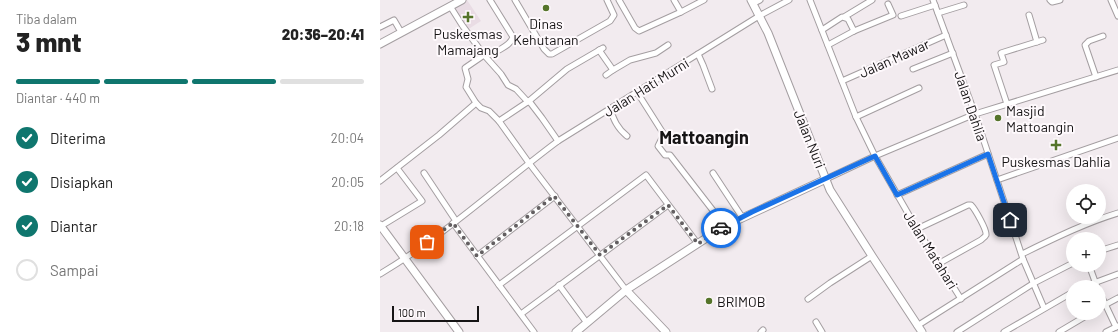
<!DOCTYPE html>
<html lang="id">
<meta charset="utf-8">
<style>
:root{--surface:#fff;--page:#f6f6f6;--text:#222;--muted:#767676;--line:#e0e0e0;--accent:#0f766e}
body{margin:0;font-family:Barlow,sans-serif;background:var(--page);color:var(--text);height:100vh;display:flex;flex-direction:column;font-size:15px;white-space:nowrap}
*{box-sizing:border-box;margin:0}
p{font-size:13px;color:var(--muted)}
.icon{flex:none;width:22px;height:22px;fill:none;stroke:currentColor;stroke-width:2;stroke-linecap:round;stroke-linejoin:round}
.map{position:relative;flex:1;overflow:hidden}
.sheet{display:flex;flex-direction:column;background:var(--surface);width:380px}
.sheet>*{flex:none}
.controls{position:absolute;left:686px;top:184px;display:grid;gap:8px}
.controls a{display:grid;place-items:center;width:40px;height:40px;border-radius:50%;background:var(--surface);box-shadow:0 4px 16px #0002;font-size:20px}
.scale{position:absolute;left:12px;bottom:10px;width:87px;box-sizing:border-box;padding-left:4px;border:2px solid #161415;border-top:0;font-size:11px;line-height:14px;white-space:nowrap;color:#161415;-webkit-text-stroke:3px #fef9fc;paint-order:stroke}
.pin{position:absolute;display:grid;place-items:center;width:34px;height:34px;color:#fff;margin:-17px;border-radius:8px;box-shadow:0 2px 6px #0006}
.courier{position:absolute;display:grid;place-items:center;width:40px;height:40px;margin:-20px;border:3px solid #1a73e8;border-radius:50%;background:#fff;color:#222;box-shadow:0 1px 5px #0007}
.summary em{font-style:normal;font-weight:800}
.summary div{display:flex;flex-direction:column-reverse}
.summary{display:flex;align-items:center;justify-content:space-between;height:68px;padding:0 16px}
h1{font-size:26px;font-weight:800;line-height:30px}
.bar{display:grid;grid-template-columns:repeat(4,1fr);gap:6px 4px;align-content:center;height:48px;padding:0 16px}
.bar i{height:5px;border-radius:3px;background:var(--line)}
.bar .active{background:var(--accent)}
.bar p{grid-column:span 4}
ol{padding:0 16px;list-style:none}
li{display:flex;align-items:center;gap:12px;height:44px}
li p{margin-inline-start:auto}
li .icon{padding:4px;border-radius:50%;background:var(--accent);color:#fff;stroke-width:4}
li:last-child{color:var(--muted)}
li i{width:22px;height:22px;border:2px solid var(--line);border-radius:50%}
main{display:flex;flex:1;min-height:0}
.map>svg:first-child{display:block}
.built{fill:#e9dce4}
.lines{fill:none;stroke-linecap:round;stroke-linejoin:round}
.street-casing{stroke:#a49ea1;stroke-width:7}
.secondary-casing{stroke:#a49ea1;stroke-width:9}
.street{stroke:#fff;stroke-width:5}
.secondary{stroke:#fff;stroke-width:7}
.done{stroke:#635f61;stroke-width:4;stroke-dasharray:0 7.2}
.route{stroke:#1a73e8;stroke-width:5}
.poi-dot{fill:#55742a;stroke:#fef9fc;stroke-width:1.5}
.labels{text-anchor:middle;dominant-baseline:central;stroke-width:4;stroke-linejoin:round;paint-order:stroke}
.poi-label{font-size:14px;fill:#161415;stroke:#fef9fc}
.street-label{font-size:14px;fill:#161415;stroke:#fef9fc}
.district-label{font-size:18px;font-weight:bold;fill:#161415;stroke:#fef9fc}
</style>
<main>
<section class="sheet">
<div class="summary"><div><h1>3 mnt</h1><p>Tiba dalam</p></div><em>20:36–20:41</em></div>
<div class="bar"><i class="active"></i><i class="active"></i><i class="active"></i><i></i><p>Diantar · 440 m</p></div>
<ol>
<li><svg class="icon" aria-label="check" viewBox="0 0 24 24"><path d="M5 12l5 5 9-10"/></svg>Diterima<p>20:04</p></li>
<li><svg class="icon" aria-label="check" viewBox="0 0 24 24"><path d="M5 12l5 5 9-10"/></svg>Disiapkan<p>20:05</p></li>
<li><svg class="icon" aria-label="check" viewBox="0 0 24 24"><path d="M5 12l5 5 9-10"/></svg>Diantar<p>20:18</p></li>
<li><i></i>Sampai</li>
</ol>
</section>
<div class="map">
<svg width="738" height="332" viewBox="0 0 738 332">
<rect width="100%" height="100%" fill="#f2ebef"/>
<!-- built -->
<path class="built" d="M85,0H87L101,21L87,30L71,7Z"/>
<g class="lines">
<defs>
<g id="street">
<path d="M110,0L133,37C131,44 124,47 119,50"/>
<path d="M135,0L164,49L169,54H172L230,21L234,15L227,0"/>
<path d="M239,0L255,28L259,31L301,12L324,0"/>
<path d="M294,0L301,12"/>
<path d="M430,0L476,117L495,156L537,229L581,299"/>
<path d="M553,0L595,114L643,259L664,308"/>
<path d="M670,0L672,2L680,0"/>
<path d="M731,0L738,16"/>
<path d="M374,3L380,0"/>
<path d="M70,6L82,25L104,55L85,68L88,79L86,87L96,103"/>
<path d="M558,13L584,5"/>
<path d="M649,15L657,42"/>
<path d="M521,16L555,5"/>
<path d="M464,17L492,0"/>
<path d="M0,27L14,20L21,32"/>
<path d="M442,30L462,17L468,19L474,31"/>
<path d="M448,45L474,31L513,15L508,4"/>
<path d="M219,50L233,70L250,60L276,53L288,45"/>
<path d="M318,54L323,65L332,89"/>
<path d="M104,55L121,74L128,85L136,89L148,102"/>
<path d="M533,69L573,53"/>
<path d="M226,75L233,70"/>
<path d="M716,77L705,45L709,41L723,36"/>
<path d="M462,81L566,35"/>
<path d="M257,92L283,133V136L278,146L285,155H290L345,226"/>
<path d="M149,101L162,118L178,141"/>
<path d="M627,104L614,65L624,62L621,53L663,40"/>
<path d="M230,109C234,120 237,128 247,136"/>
<path d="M476,117L539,88"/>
<path d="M119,121L149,101L187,69L223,48"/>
<path d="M44,173L76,221"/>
<path d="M333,173L362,217"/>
<path d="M446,179L495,156L595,114L738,70"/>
<path d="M617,180L738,138"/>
<path d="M0,181L59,135L96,103L101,108L109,111L119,121L149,163L246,290"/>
<path d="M517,195L608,154"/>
<path d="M73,223L154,332"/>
<path d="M1,226L42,201L17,168"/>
<path d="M537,229L588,205H591C595,209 607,230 606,235C605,237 603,238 601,240L558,264"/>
<path d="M719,251L738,245"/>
<path d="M642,254C673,239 705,223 738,213"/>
<path d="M97,256L175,196"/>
<path d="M709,265L717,287"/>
<path d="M0,274C64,236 119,185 178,141L379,16L409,0"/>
<path d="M119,285L266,175L318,244"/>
<path d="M179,285L207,323"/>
<path d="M703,287L738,274"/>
<path d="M719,291L736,327"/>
<path d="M428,299L450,283L492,256"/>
<path d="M719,308L738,298"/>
<path d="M141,314L288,205"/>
<path d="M436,322L442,332"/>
<path d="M537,326L643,259"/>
<path d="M381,332L383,330"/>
<path d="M577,332L654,283L693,263"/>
<path d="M624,332L693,292"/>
<path d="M679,332L711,313"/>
<path d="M726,332L738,326"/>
</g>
<g id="secondary">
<path d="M371,0L388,33L450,190L492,256L542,332"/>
<path d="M0,44L82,0"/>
<path d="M0,225L79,332"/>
<path d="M246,290L286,332"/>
<path d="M196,332L246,290L345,226L446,179"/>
</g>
</defs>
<!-- street casing -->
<use href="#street" class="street-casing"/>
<!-- secondary casing -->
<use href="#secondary" class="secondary-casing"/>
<!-- street -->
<use href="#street" class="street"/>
<!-- secondary -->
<use href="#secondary" class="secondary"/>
</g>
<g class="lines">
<!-- done -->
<path class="done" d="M47,242L73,223L97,256L174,196L220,255L288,205L318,244L341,228"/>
<!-- route -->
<path class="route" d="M341,228L372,212L495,156L517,195L608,154L630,220"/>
</g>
<!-- markers -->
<g class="poi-dot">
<circle cx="166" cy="8" r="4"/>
<path d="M86 11h4v4h4v4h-4v4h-4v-4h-4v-4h4z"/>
<circle cx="618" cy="118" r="4"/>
<path d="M674 139h4v4h4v4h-4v4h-4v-4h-4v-4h4z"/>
<circle cx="329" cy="301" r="4"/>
</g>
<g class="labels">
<!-- poi labels -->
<g class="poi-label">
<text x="166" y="23">Dinas<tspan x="166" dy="16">Kehutanan</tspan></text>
<text x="88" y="33">Puskesmas<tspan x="88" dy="16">Mamajang</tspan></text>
<text x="626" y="110" text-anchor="start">Masjid<tspan x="626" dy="16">Mattoangin</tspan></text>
<text x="676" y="161">Puskesmas Dahlia</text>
<text x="337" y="301" text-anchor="start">BRIMOB</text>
</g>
<!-- street labels -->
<g class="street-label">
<text transform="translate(514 58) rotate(-24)">Jalan Mawar</text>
<text transform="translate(266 87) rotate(-32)">Jalan Hati Murni</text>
<text transform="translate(591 106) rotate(71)">Jalan Dahlia</text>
<text transform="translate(430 139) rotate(68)">Jalan Nuri</text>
<text transform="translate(551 250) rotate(58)">Jalan Matahari</text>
</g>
<!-- district labels -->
<g class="district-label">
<text x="324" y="137">Mattoangin</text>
</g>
</g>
</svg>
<div class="controls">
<a><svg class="icon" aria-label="locate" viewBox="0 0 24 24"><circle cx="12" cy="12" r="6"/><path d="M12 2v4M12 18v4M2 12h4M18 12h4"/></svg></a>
<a>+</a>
<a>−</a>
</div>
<div class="scale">100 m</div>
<div class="pin" style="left:47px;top:242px;background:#ea580c"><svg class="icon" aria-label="bag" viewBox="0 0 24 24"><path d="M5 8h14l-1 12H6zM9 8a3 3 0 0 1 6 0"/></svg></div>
<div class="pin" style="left:630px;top:220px;background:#1f2937"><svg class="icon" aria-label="home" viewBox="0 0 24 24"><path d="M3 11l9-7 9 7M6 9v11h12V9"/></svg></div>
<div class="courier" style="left:341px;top:228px"><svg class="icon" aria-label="car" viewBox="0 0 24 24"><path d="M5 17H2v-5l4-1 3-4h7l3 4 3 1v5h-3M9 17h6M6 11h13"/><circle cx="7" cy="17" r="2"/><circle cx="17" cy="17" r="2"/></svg></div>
</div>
</main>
